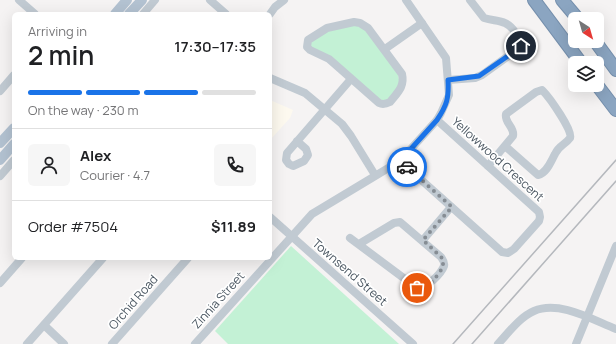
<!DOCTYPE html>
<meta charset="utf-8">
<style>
:root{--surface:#fff;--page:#f6f6f6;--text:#202124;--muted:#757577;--line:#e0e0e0;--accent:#1a73e8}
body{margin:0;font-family:Manrope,sans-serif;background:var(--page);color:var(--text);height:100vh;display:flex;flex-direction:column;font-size:15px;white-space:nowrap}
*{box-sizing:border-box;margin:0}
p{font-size:13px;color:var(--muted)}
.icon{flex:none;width:22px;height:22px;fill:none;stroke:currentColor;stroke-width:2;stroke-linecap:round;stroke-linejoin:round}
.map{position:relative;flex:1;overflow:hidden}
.drawer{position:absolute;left:12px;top:12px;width:260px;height:248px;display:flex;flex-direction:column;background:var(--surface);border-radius:6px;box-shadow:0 4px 16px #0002}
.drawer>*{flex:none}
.needle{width:26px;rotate:143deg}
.tools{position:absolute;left:568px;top:12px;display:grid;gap:8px}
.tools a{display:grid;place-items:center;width:36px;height:36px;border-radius:6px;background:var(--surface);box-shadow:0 4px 16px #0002;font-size:20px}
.pin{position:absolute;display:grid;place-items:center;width:34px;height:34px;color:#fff;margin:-17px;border:2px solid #fff;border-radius:50%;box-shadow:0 1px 4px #0007}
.courier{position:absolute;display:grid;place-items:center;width:40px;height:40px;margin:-20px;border:3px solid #1a73e8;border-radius:50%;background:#fff;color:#222;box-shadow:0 1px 5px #0007}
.summary em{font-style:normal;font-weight:600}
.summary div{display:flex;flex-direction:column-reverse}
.summary{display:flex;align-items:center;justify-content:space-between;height:68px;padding:0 16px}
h1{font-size:26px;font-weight:600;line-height:30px}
.bar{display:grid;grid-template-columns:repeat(4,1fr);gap:6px 4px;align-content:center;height:48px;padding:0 16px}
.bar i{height:5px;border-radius:3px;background:var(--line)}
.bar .active{background:var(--accent)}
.bar p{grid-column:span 4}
.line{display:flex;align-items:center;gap:10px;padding:0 16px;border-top:1px solid var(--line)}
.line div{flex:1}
.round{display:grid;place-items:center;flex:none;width:42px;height:42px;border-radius:6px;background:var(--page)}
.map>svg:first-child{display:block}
.commercial{fill:#fdf9ef}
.green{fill:#c3f1d5}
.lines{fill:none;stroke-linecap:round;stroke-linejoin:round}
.highway-casing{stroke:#7690ad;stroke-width:14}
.minor{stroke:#c1cad2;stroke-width:8}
.major{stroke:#b3c2d1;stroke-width:10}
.highway{stroke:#8ba5c1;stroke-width:12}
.rail{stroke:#b5b8bd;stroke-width:1.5}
.done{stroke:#868d94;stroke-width:4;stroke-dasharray:0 7.2}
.route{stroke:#1a73e8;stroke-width:5}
.labels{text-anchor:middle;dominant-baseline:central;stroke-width:3.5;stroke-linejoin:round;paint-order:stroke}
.street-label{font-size:12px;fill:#4a5661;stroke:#fff}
</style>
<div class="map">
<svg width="616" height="344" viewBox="0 0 616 344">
<rect width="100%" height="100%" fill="#f5f3f3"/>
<!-- commercial -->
<path class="commercial" d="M270,100L293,110L290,118L270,140Z"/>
<!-- green -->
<g class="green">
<path d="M351,25L364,27L398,73L400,86L384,103L312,49L309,43L325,31Z"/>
<path d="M291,246L399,344H228L215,331Z"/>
</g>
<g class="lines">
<defs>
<g id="highway">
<path d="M534,0L581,63"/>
<path d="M562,0L578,19"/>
<path d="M595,41L616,70"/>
<path d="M597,85L616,110"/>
</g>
</defs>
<!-- highway casing -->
<use href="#highway" class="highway-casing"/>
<!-- minor -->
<g class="minor">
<path d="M19,0L35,14"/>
<path d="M210,0L226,14"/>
<path d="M143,14L155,0"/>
<path d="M270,14L275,7L284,0"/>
<path d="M354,22L360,23L368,28L402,74C405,87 397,93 390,102C386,104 383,105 379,103L329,59L310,50L307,47L308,40L327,28Z"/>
<path d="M385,49L422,23"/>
<path d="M270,78L305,93L342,124L351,136L375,175"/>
<path d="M448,80L475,78L482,75L518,49L521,43C520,39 518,36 515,32C506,19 498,22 484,18L470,0"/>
<path d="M0,91L14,75"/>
<path d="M297,141L306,149L308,155L304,161L293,166L289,164L286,160L287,153L351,79"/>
<path d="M400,161L502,252L508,253L514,249L539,221L540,217L539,212L437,120"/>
<path d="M488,166L513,136C515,127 504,123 506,114L536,92L542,90L543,91C549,97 574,132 570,138C565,145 559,145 555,154C551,161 547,173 538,175L505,146"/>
<path d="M0,176L14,160"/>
<path d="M270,217L413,344"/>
<path d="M350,238L417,288C426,289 441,274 444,266C445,262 443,260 441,257L400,222L394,223L359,244"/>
<path d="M423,240L451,207"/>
<path d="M0,283L22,258"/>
<path d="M44,325L64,344"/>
<path d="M27,344L103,258"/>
<path d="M112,344L188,258"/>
<path d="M195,344L312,214L400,161L437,120L441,113L449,95L446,58L406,0"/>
<path d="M498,344C509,332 520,317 534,311C559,300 593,320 616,329"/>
<path d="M576,344L616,246"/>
</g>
<!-- major -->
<g class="major">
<path d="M115,14L127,0"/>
<path d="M129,14L142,0"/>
<path d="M0,143L14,128"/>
<path d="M0,160L14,144"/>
</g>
<!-- highway -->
<use href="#highway" class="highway"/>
<!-- rail -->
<g class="rail">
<path d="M453,344L616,160"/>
<path d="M472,344L616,181"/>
</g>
</g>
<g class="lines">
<!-- done -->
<path class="done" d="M407,167L452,207L423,240L443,259V267C437,276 429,289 417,288"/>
<!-- route -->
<path class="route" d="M407,167L400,161L437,120C447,105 449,98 448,80L479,76L518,49L521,46"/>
</g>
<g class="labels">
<!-- street labels -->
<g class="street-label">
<text transform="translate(498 159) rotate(42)">Yellowwood Crescent</text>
<text transform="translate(350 272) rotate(41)">Townsend Street</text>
<text transform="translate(218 300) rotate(-48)">Zinnia Street</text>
<text transform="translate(133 302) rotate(-49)">Orchid Road</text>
</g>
</g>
</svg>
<div class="tools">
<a><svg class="needle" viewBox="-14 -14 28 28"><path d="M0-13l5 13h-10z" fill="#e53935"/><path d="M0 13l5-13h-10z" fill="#757577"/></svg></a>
<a><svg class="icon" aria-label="layers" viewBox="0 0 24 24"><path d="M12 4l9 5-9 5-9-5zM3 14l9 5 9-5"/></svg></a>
</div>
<div class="pin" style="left:417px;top:288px;background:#ea580c"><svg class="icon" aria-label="bag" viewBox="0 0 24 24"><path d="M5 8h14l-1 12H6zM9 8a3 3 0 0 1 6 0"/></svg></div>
<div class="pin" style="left:521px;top:46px;background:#1f2937"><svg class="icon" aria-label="home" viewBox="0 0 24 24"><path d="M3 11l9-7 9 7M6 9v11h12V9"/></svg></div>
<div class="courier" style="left:407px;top:167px"><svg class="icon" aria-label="car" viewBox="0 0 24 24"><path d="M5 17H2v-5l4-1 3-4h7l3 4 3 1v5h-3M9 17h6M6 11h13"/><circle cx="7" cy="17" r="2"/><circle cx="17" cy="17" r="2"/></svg></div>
<section class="drawer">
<div class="summary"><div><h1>2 min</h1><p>Arriving in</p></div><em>17:30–17:35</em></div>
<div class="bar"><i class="active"></i><i class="active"></i><i class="active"></i><i></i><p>On the way · 230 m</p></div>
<div class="line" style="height:72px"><a class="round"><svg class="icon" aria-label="person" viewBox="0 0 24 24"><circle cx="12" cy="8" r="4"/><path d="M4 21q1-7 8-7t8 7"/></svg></a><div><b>Alex</b><p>Courier · 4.7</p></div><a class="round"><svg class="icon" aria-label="phone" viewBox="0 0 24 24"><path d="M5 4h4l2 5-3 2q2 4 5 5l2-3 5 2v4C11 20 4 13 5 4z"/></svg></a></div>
<div class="line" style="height:52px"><div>Order #7504</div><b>$11.89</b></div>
</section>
</div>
